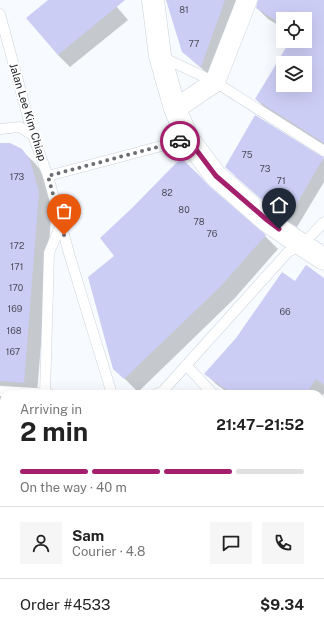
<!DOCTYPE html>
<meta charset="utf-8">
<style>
:root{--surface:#fff;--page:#f6f6f6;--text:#222;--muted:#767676;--line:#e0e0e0;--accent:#a4206d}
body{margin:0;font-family:"Public Sans",sans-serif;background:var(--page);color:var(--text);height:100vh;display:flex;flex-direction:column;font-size:15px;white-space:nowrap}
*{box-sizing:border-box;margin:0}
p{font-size:13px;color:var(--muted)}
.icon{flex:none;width:22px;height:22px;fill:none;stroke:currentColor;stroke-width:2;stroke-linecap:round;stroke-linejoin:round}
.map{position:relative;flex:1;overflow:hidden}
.side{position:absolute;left:0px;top:390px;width:324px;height:248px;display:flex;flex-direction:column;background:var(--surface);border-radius:12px 12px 0 0;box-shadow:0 4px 16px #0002}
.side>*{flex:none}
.controls{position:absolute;left:276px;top:12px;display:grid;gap:8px}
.controls a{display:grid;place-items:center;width:36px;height:36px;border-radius:0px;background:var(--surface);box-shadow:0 4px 16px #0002;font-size:20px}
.pin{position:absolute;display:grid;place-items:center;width:34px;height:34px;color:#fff;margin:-41px -17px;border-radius:50% 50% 50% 0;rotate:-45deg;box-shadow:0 0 4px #0007}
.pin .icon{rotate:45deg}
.courier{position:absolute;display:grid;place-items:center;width:40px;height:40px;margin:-20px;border:3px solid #a4206d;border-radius:50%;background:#fff;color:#222;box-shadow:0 1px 5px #0007}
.overview em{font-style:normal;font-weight:700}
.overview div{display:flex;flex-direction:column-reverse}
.overview{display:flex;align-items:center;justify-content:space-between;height:68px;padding:0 20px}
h1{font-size:26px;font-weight:700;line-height:30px}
.bar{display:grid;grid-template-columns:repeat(4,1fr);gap:6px 4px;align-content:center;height:48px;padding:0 20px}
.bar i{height:5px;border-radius:3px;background:var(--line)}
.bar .selected{background:var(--accent)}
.bar p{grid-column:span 4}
.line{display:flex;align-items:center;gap:10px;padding:0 20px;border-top:1px solid var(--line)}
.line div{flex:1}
.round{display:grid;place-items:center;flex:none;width:42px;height:42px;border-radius:0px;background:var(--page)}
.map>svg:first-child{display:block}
.shadow{fill:#0003;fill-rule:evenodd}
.building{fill:#cccdf5;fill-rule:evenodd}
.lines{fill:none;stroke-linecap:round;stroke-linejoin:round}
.service-casing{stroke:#cad3dc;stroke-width:11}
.minor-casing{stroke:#cad3dc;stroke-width:21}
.trunk-casing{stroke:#cad3dc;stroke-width:23}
.service{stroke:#fff;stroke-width:10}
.minor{stroke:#fff;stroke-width:20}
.trunk{stroke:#fff;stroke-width:22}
.done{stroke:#6b6f73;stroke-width:4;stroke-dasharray:0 7.2}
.route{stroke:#a4206d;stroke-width:5}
.labels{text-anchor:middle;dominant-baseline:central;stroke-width:4;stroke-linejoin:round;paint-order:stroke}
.number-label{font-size:9px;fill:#4b4e5a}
.street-label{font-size:11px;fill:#202427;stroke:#fff}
</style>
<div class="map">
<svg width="324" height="638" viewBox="0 0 324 638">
<rect width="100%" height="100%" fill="#f7fbff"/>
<!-- shadow -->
<g class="shadow">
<path d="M50,0H111L128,20L70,67L58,55L28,18Z"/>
<path d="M168,0H254L212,77L194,62L182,51Z"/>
<path d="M259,0H324V147L267,110L256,99L292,41H305V19H283V28L268,19L257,8ZM283,63H305V85H283Z"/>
<path d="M0,145L21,150L35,163L43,174L52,206L37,394H4V478H0Z"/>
<path d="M320,157L324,159V182L297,227L285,220L235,176Z"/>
<path d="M265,236L278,249L234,299L138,392L114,368Z"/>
<path d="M324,280V393L320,399V394H230L216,384L206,374L296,283Z"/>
<path d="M320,436L324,438V549L320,547Z"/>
<path d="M324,601V638H255V634H320V602Z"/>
<path d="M0,633L115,634L120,638H0Z"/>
<path d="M139,634H217V638H140Z"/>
</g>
<!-- building -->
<g class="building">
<path d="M48,0H125L58,55L26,18Z"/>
<path d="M166,0H225L201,67L182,52Z"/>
<path d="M258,0H324V143L255,99L290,41H305V19H283V25L256,8ZM283,63H305V85H283Z"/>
<path d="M255,115L321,156L324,157L288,219L275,211L225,167Z"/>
<path d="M0,143H10L22,149L30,160L39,192L24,383L0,381Z"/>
<path d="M181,158L200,176L208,185L266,235L221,286L124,379L113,369L88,277L114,256L100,238L132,208Z"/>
<path d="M306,265L324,278V385L316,379L306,394H233L204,374L236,338L282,272L295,281Z"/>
</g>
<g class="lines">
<defs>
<g id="service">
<path d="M0,14L33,136L48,176L70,257L112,394"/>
<path d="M162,57L215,82L324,151"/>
<path d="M0,129L20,127L33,136"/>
<path d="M48,176L188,139"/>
<path d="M186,365L213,394"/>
<path d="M0,391L50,394"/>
<path d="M45,394L49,253L61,224"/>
<path d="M156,394L163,391L288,252L302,245L324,222"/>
<path d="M0,507H4"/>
<path d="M0,548H4"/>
<path d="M126,634V638"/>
</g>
<g id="minor">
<path d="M175,109L215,82L247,0"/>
<path d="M320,581H324"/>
<path d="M0,591H4"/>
<path d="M236,634L237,638"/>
</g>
<path id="trunk" d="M153,0L160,56L175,109L188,139L216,176L267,221L302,245L324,259"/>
</defs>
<!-- service casing -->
<use href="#service" class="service-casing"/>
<!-- minor casing -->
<use href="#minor" class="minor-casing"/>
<!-- trunk casing -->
<use href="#trunk" class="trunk-casing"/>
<!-- service -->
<use href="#service" class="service"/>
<!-- minor -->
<use href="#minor" class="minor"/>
<!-- trunk -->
<use href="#trunk" class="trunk"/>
</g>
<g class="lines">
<!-- done -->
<path class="done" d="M64,235L48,176L180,141"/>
<!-- route -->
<path class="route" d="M180,141L188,139L216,176L267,220L279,229"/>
</g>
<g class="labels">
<!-- number labels -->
<g class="number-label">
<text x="184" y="9">81</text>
<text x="194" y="43">77</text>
<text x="247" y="154">75</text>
<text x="265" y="168">73</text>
<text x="17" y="176">173</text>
<text x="281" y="180">71</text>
<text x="167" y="192">82</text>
<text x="184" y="209">80</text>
<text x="199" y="221">78</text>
<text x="212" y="233">76</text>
<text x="17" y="245">172</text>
<text x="17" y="266">171</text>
<text x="16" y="287">170</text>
<text x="15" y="308">169</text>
<text x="285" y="311">66</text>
<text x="14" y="330">168</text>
<text x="13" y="351">167</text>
</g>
<!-- street labels -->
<g class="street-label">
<text transform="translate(28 112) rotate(73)">Jalan Lee Kim Chiap</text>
</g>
</g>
</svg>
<div class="controls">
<a><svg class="icon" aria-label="locate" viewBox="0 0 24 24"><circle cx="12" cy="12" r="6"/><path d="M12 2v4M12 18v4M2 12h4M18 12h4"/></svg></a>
<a><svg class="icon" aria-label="layers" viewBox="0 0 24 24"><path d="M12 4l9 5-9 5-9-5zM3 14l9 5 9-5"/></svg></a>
</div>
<div class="pin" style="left:64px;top:235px;background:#ea580c"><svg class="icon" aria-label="bag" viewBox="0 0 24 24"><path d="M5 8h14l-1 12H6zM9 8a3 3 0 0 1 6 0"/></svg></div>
<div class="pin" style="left:279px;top:229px;background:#1f2937"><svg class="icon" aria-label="home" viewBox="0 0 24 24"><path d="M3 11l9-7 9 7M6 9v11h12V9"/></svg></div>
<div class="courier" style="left:180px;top:141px"><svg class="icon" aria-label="car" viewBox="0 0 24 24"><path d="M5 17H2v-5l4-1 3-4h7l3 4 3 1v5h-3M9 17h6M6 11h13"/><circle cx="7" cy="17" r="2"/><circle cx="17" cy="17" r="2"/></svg></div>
<section class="side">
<div class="overview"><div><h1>2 min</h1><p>Arriving in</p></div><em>21:47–21:52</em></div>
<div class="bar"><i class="selected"></i><i class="selected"></i><i class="selected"></i><i></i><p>On the way · 40 m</p></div>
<div class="line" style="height:72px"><a class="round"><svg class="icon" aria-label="person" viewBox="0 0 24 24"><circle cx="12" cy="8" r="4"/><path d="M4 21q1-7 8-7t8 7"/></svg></a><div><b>Sam</b><p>Courier · 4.8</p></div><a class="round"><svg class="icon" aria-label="chat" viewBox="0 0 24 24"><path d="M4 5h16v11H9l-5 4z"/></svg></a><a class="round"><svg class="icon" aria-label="phone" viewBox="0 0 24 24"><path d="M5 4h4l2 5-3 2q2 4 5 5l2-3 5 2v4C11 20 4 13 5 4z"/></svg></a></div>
<div class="line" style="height:52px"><div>Order #4533</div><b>$9.34</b></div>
</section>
</div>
